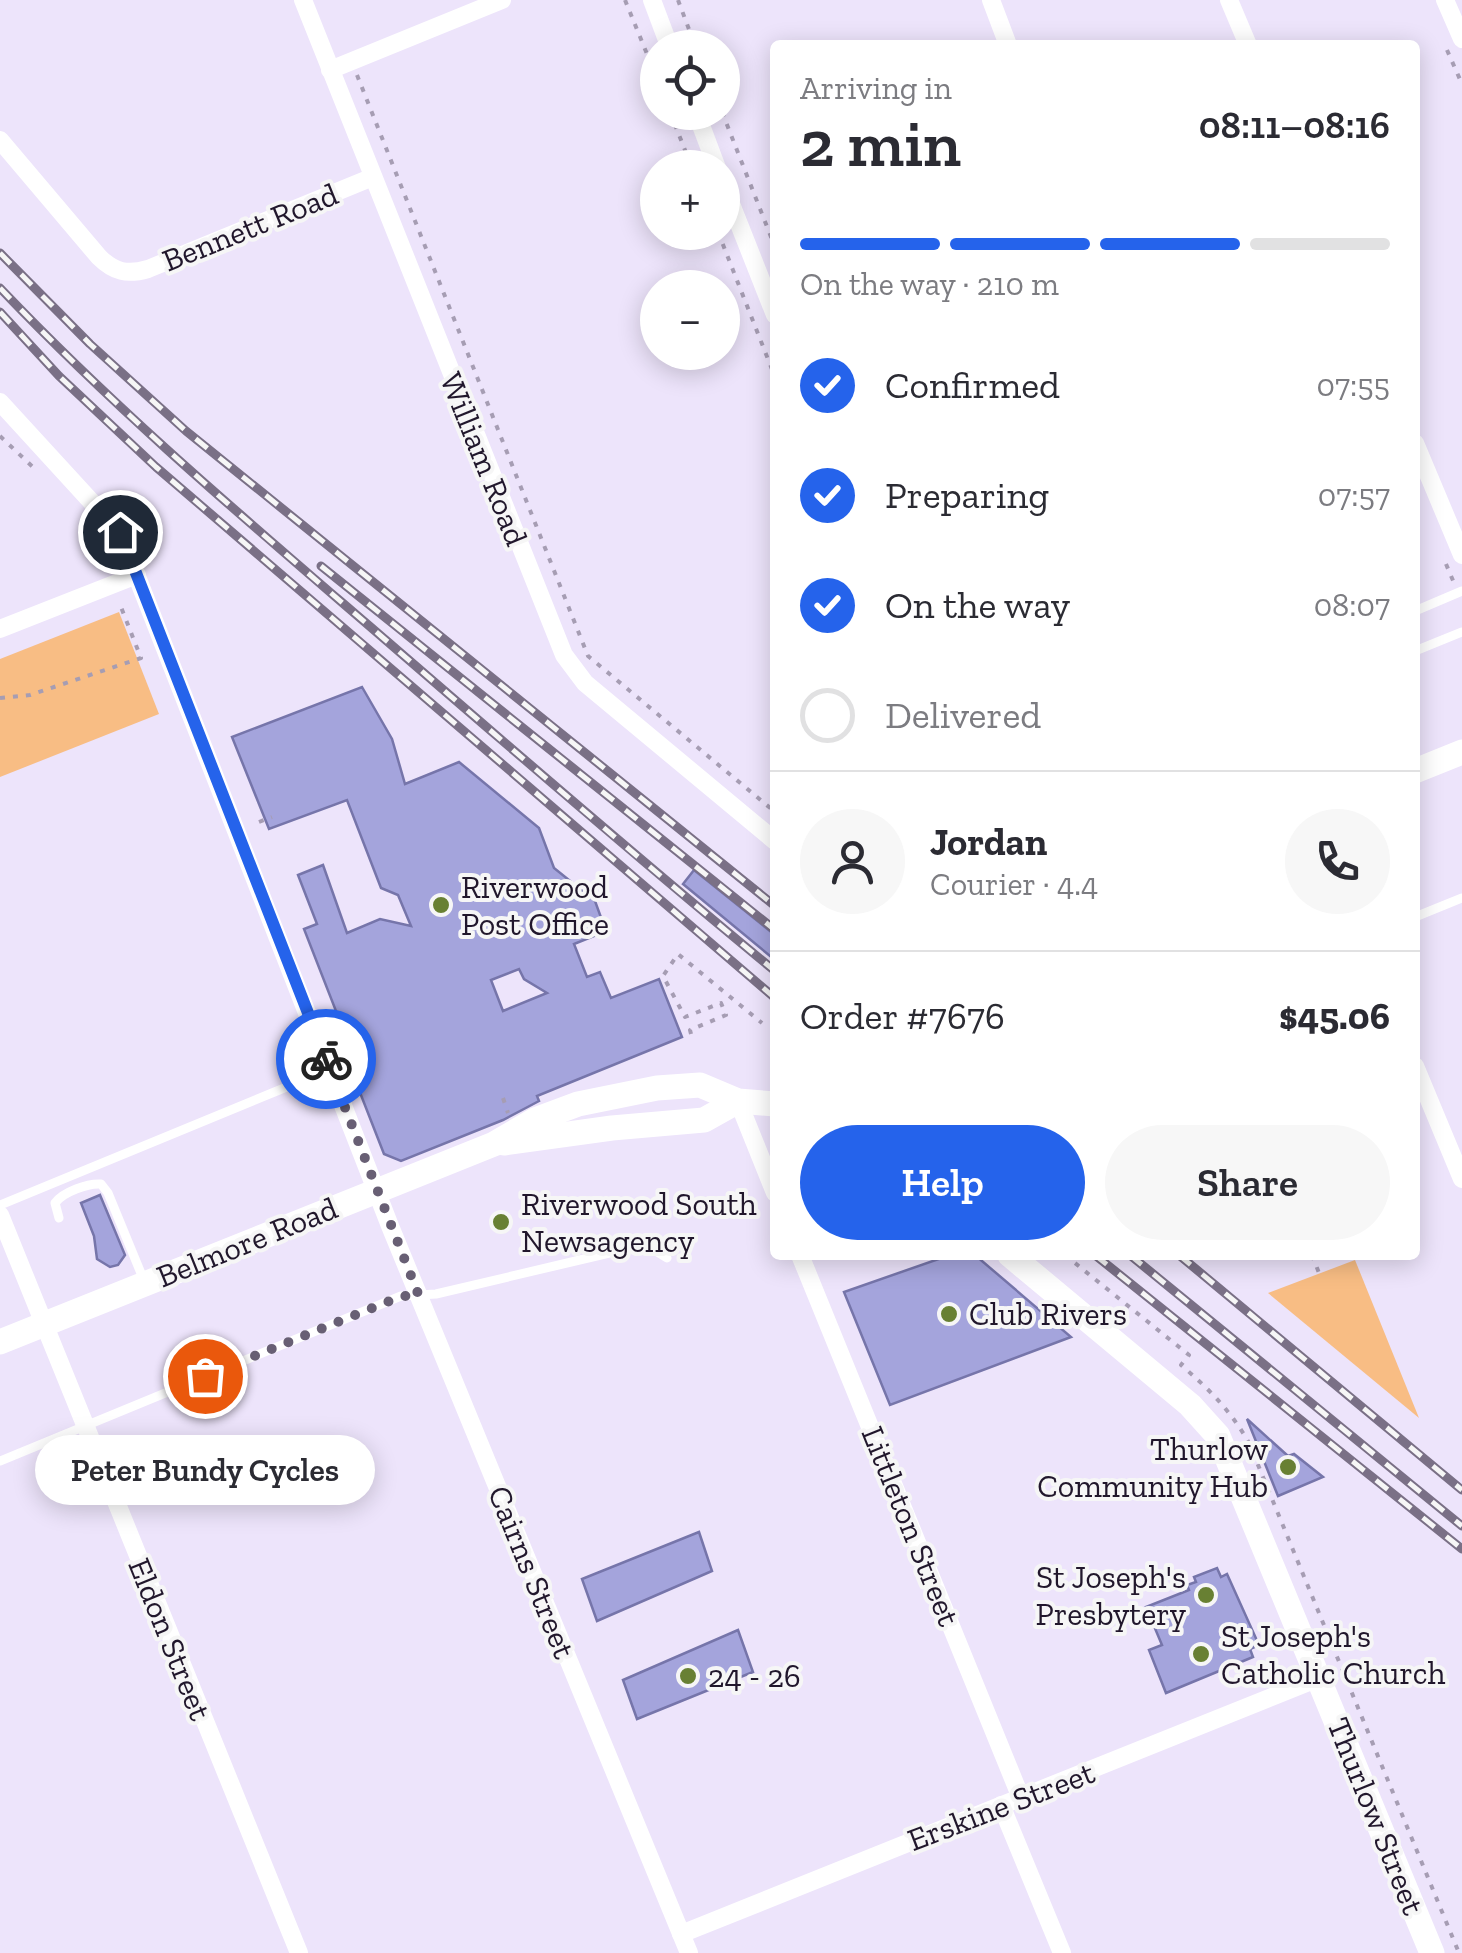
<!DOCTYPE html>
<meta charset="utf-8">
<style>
:root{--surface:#fff;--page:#f7f7f7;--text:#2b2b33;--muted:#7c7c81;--line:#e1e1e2;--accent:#2563eb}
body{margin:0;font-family:"Zilla Slab",serif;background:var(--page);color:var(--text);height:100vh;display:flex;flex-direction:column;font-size:38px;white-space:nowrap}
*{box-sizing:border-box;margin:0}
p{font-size:32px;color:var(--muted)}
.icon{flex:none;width:55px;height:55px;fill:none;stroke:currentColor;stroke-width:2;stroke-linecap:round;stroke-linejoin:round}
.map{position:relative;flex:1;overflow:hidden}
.sheet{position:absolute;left:770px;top:40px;width:650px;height:1220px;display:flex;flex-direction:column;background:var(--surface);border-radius:10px;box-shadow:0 5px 25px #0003}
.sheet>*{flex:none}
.fabs{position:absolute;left:640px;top:30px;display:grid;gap:20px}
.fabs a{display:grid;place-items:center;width:100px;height:100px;border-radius:50%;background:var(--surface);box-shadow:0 5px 25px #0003;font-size:50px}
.pin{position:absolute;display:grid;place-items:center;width:85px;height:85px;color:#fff;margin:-42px;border:5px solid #fff;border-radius:50%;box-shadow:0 2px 10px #0007}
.courier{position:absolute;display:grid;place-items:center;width:100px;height:100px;margin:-50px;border:8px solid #2563eb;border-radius:50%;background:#fff;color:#222;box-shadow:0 2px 12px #0007}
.bubble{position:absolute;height:70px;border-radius:35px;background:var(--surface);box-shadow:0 5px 25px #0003;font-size:32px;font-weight:600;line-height:70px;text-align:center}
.summary em{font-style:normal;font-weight:600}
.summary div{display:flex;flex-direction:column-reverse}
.summary{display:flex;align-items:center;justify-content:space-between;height:170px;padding:0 30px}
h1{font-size:65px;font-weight:600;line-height:75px}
.bar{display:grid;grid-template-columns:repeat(4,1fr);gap:15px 10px;align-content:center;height:120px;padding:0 30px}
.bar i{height:12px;border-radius:8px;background:var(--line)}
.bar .on{background:var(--accent)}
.bar p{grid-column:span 4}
.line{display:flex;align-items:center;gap:25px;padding:0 30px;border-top:2px solid var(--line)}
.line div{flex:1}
.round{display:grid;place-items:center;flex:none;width:105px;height:105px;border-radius:52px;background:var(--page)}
ol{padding:0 30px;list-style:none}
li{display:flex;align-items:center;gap:30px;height:110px}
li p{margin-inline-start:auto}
li .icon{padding:10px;border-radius:50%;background:var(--accent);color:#fff;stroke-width:4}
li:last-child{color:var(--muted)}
li i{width:55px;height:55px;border:5px solid var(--line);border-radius:50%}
.button{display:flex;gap:20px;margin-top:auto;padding:20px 30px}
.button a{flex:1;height:115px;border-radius:60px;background:var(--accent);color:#fff;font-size:40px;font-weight:600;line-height:115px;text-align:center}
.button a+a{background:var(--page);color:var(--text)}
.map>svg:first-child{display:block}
.green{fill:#f8bd84}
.building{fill:#a4a4dc;stroke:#7675aa;stroke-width:2.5;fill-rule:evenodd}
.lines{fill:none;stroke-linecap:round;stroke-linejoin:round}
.path{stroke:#a69db3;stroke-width:4;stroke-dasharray:5 8;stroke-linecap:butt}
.lane{stroke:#fff;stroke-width:9}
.street{stroke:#fff;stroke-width:18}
.secondary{stroke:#fff;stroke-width:25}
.rail-casing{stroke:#7a7086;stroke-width:9}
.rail{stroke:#f6f6f6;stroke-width:5;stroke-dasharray:15;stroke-linecap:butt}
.done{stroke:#685f74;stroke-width:10;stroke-dasharray:0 18}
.route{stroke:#2563eb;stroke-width:12}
.poi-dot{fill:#688033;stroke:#f6f6f6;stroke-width:4}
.labels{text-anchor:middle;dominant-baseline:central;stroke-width:8;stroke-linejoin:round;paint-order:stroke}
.street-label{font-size:32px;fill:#21172c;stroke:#f6f6f6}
.poi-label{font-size:32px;fill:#21172c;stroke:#f6f6f6;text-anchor:start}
</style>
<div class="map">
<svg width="1462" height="1953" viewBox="0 0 1462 1953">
<rect width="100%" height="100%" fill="#ede4fb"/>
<!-- green -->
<g class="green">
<path d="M119,612L159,714L0,777V659Z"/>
<path d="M1355,1260L1419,1418L1268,1293Z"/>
</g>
<!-- building -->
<g class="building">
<path d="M362,687L392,739L405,784L459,762L539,828L554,868L595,901L603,923L599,934L574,944L587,977L600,972L611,998L659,979L682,1037L537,1096L539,1101L503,1120L401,1161L384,1154L352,1072L359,1070L304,929L317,924L298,875L323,865L347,933L380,919L411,926L398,895L381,888L347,800L269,829L232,737ZM519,969L524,979L547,993L503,1011L491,980Z"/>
<path d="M694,870L775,935V960L683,884Z"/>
<path d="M100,1195L125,1255L118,1265L110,1267L97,1259L94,1236L81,1203Z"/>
<path d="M950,1255H975L1071,1337L890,1405L844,1292Z"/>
<path d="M1247,1419L1288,1456L1294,1454L1323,1477L1278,1496Z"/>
<path d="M699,1532L712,1571L597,1621L582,1579Z"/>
<path d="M1217,1568L1221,1577L1227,1574L1259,1645L1250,1649L1253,1657L1166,1693L1149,1650L1162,1645L1146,1607L1189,1590L1187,1585L1196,1582L1194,1577Z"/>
<path d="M738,1630L753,1672L637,1719L623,1680Z"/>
</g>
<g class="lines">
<!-- path -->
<g class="path">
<path d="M625,0L658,81"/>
<path d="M678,0L696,48"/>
<path d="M1447,50L1462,84"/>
<path d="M357,75L588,656L775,812"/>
<path d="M670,112L692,168"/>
<path d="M722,112L775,247"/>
<path d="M718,232L775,377"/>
<path d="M0,436L36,470"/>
<path d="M89,528L106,570"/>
<path d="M1446,564L1454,583"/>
<path d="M0,698L30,695L141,658L119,602"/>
<path d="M259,822L272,817"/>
<path d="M691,1034L690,1030L726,1015L721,1003L685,1017L663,976L678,954L762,1023"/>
<path d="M503,1098L508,1113"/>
<path d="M1065,1255L1189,1355L1181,1365C1209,1389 1231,1411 1249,1443L1459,1953"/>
<path d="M1312,1255L1319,1273"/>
</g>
<!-- lane -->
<g class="lane">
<path d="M1415,611L1462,591"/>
<path d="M1415,651L1462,632"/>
<path d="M1415,917L1462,898"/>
<path d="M0,1205L328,1070"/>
<path d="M59,1218L55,1203C63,1192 88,1183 101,1184L108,1193L145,1283"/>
<path d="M0,1461L401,1296L436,1294L639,1246L649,1247L667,1258"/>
</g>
<!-- street -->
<g class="street">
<path d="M303,0L564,655L585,683L775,841"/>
<path d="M652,0L670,48"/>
<path d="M991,0L1008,45"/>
<path d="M1229,0L1248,45"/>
<path d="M1445,0L1462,39"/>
<path d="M330,70L502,0"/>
<path d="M696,112L717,168"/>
<path d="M0,140L99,257C114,272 127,275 148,269L373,177"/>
<path d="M722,181L775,315"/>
<path d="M0,402L120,533L390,1226L689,1953"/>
<path d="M1415,443L1462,555"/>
<path d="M0,629L137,575"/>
<path d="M1415,1066L1462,1179"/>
<path d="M738,1101L775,1193"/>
<path d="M0,1215L299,1953"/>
<path d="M800,1255L1021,1798"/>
<path d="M1001,1805L1062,1953"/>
<path d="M681,1934L1319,1678"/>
</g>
<!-- secondary -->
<g class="secondary">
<path d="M1415,771L1462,752"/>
<path d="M504,1143L612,1128L704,1120L738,1101"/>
<path d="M1010,1255L1190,1405L1218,1436L1432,1953"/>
<path d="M0,1342L494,1144L535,1120L578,1104L657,1088L700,1085L738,1101L775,1104"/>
</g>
<defs>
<g id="rail">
<path d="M0,253L90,344L186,431L775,906"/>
<path d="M0,288C119,413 251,524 381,636C512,749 642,862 775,971"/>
<path d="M0,312L59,376L156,467L775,998"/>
<path d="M321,566L775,930"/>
<path d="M1095,1255L1462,1549"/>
<path d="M1130,1255L1462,1526"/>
<path d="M1179,1255L1462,1490"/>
</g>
</defs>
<!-- rail casing -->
<use href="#rail" class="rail-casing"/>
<!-- rail -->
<use href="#rail" class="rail"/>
</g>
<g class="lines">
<!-- done -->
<path class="done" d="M205,1376L402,1296H419L326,1059"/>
<!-- route -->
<path class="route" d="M120,532L326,1059"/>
</g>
<!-- markers -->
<g class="poi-dot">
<circle cx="441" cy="905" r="10"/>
<circle cx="501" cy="1222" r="10"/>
<circle cx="949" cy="1314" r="10"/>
<circle cx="1288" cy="1467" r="10"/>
<circle cx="1206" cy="1595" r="10"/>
<circle cx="1201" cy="1654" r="10"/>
<circle cx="688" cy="1676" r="10"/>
</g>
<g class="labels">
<!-- street labels -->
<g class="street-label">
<text transform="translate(250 227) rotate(-22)">Bennett Road</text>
<text transform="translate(484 459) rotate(68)">William Road</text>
<text transform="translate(247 1242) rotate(-22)">Belmore Road</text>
<text transform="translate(911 1526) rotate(68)">Littleton Street</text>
<text transform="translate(532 1572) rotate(68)">Cairns Street</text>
<text transform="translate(170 1639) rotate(68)">Eldon Street</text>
<text transform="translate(1001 1806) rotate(-21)">Erskine Street</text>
<text transform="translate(1376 1816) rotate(68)">Thurlow Street</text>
</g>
<!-- poi labels -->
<g class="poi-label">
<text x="461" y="887">Riverwood<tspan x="461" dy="37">Post Office</tspan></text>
<text x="521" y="1204">Riverwood South<tspan x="521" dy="37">Newsagency</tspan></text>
<text x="969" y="1314">Club Rivers</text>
<text x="1268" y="1449" text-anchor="end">Thurlow<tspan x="1268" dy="37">Community Hub</tspan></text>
<text x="1186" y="1577" text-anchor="end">St Joseph's<tspan x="1186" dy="37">Presbytery</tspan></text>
<text x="1221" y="1636">St Joseph's<tspan x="1221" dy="37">Catholic Church</tspan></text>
<text x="708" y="1676">24 - 26</text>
</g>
</g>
</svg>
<div class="fabs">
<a><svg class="icon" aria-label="locate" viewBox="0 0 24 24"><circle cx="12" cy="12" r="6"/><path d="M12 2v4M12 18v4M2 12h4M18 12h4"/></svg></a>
<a>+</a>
<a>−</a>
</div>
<div class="pin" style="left:205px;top:1376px;background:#ea580c"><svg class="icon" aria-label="bag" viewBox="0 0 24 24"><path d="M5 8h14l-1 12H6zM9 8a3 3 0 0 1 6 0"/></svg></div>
<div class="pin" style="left:120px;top:532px;background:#1f2937"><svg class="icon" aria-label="home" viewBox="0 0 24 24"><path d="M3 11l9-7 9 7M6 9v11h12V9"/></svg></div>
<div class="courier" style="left:326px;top:1059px"><svg class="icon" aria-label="bike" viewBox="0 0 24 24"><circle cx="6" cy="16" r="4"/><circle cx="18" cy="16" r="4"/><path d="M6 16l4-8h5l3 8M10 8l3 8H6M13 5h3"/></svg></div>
<div class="bubble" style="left:35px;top:1435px;width:340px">Peter Bundy Cycles</div>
<section class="sheet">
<div class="summary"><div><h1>2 min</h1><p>Arriving in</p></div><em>08:11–08:16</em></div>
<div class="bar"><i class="on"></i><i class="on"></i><i class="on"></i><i></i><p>On the way · 210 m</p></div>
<ol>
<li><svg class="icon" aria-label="check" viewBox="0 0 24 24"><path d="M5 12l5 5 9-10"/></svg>Confirmed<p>07:55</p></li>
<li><svg class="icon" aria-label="check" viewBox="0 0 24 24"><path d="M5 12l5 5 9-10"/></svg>Preparing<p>07:57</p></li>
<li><svg class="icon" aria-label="check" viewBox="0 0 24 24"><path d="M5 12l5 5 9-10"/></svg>On the way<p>08:07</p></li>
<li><i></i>Delivered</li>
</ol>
<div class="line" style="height:180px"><a class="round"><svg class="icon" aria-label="person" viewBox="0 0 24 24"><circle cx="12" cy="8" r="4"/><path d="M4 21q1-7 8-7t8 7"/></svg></a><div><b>Jordan</b><p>Courier · 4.4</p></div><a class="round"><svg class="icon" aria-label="phone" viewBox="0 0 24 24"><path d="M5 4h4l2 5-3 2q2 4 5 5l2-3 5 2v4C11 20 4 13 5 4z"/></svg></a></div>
<div class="line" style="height:130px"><div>Order #7676</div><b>$45.06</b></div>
<div class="button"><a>Help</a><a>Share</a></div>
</section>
</div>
